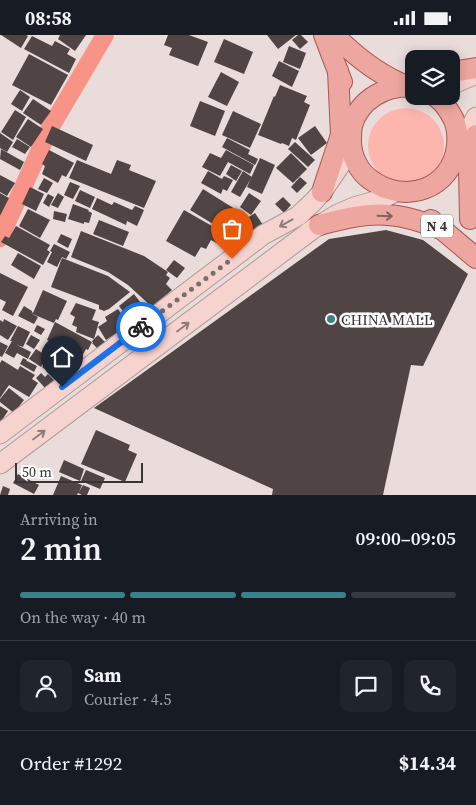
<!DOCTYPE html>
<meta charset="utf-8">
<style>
:root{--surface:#171b24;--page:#20242c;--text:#f1f3f6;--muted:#9ea1a6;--line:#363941;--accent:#3a818a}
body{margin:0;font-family:"Source Serif 4",serif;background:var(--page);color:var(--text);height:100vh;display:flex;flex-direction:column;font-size:19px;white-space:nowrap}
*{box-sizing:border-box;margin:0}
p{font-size:16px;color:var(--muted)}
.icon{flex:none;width:28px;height:28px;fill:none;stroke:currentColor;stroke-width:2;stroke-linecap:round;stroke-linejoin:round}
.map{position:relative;height:460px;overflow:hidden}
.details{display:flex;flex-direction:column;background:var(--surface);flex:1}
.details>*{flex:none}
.fabs{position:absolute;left:405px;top:15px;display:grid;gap:10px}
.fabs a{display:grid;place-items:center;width:55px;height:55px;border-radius:10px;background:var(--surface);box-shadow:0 2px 12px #0003;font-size:25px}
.scale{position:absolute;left:15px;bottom:12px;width:128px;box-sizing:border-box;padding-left:5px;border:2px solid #3a3434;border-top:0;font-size:14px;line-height:18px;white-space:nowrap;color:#3a3434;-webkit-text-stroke:4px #fff;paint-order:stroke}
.pin{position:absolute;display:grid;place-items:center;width:42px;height:42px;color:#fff;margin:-51px -21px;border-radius:50% 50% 50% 0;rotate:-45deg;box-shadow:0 0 5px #0007}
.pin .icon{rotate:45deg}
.courier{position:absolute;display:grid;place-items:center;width:50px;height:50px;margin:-25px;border:4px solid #1a73e8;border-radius:50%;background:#fff;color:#222;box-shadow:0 1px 6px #0007}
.headline em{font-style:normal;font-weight:600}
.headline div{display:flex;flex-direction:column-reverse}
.headline{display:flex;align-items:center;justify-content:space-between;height:85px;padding:0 20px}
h1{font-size:32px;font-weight:600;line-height:38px}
.bar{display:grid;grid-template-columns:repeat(4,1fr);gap:8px 5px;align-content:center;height:60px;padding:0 20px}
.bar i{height:6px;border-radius:4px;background:var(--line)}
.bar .current{background:var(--accent)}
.bar p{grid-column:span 4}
.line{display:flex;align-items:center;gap:12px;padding:0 20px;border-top:1px solid var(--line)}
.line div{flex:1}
.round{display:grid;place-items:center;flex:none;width:52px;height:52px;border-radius:10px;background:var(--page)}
.status{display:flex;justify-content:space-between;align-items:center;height:35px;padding:0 25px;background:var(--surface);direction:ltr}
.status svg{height:14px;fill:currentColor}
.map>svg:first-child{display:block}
.green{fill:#fcb6ae}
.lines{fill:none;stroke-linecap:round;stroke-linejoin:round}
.canal{stroke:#f89388;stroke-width:18}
.building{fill:#504544}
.secondary-casing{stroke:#aa9e9c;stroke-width:21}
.primary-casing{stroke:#a85851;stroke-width:22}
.secondary{stroke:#f7d3d0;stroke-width:19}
.primary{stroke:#eea6a0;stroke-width:20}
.oneway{stroke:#82625f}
.oneway2{stroke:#8f7c7a}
.done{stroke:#776f6e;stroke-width:5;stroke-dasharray:0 9}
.route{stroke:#1a73e8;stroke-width:6}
.poi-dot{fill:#3a818a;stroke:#fff;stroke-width:2}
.labels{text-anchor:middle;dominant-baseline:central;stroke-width:5;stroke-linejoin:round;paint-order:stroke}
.shield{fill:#fff;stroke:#757171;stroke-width:1}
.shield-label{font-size:14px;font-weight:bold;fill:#3a3434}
.poi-label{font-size:15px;fill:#3a3434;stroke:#fff;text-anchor:start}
</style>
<div class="status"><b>08:58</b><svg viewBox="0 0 49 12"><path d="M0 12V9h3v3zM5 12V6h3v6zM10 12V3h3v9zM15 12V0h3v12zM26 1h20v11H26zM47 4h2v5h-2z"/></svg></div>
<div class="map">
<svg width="476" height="460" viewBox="0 0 476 460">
<rect width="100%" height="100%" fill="#e9dcda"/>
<!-- green -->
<circle class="green" cx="406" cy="111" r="38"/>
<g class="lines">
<!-- canal -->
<path class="canal" d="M0,203L49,95L105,0"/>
</g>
<!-- building -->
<g class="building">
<path d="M1,0H26L28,1L21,13Z"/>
<path d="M60,0H86L75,16L58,4Z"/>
<path d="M168,0H189L208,7L198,31L169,20L172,13L164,10Z"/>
<path d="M267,0H296L278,14Z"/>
<path d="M298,0H301L308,7L300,14L292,5Z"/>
<path d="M32,1L52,11L55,6L70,14L67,19L76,24L69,38L24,14Z"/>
<path d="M224,4L253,17L244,39L214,27Z"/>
<path d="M289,11L306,18L300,34L283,27Z"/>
<path d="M29,19L68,40L51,70L12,50Z"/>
<path d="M279,26L299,36L292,52L272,41Z"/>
<path d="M221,37L239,47L227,71L208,62Z"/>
<path d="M280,50L307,61L304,67L310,70L296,105L292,103L289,111L282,108L281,109L258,100L274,61L275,62Z"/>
<path d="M20,55L30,62L22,76L11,69Z"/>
<path d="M33,64L51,76L41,90L23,78Z"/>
<path d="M200,66L225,76L215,101L190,91Z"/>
<path d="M15,75L26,82L13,105L1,97Z"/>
<path d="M233,76L261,89L250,113L222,100Z"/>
<path d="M28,84L43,94L31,112L16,102Z"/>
<path d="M52,91L93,110L86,126L45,107Z"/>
<path d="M315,91L327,108L311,120L298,103Z"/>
<path d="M0,98L13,107L7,117L0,113Z"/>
<path d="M227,103L250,115L248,119L258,124L255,130L222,112Z"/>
<path d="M17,104L30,112L25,119L12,112Z"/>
<path d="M295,107L315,125L308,132L288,114Z"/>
<path d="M1,114L24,127L20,135L0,124Z"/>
<path d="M49,115L74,128L66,142L62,140L58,148L42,139L45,131L42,129Z"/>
<path d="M226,115L254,130L250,139L228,127L220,141L202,132L210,118L221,123Z"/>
<path d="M291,118L307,134L293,148L276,133Z"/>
<path d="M260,123L275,130L262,159L247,152Z"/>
<path d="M77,125L111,139L117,125L131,130L129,135L156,146L144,173L69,143Z"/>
<path d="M231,130L242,136L236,146L226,139Z"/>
<path d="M208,136L222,144L224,141L233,145L227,156L223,154L221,159L201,148Z"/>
<path d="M243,136L252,142L240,162L231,157Z"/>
<path d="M0,140L15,148L7,161L0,157Z"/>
<path d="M300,142L307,148L297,158L291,152Z"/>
<path d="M44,143L53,148L47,158L38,154Z"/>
<path d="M70,147L80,151L73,164L64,160Z"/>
<path d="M30,152L44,159L36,176L22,169Z"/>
<path d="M203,154L235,174L223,195L190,175Z"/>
<path d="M80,155L95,162L90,173L75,166Z"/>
<path d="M0,158L9,163L0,181Z"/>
<path d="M58,158L64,162L58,173L51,170Z"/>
<path d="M249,158L261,166L251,180L240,172Z"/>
<path d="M48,159L54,162L49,172L43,168Z"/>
<path d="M283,162L291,170L284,178L275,169Z"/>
<path d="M97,163L112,170L114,167L132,175L135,171L144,175L137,191L127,186L126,190L92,174Z"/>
<path d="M73,169L89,175L88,176L92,178L89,188L84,187V189L68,184Z"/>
<path d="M28,174L50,185L40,203L19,191Z"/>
<path d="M184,175L226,199L220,210L211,205L206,214L201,212L195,222L166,206Z"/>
<path d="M54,176L67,179L65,187L53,184Z"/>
<path d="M255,178L263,190L246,201L238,189Z"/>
<path d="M99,185L129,197L123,211L93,199Z"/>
<path d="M16,191L50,210L47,215L50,217L43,230L1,207L5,201L9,203Z"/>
<path d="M386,195L423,205L468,239L423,331L411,330L383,460H272L273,454L94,373L329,204Z"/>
<path d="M81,196L144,221L168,237L166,240L170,243L166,249L172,255L152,272L128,250L108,237L71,222Z"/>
<path d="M61,199L72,204L68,213L57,207Z"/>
<path d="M54,209L70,217L66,224L62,222L57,232L47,227L52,217L50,216Z"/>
<path d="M18,218L41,231L34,244L11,230Z"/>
<path d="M62,223L108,241L130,257L109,274L104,276L99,274V270L51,252Z"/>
<path d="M174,225L185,233L177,243L166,235Z"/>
<path d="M0,238L28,252L13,281L2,275L6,267L0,264Z"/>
<path d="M43,255L67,266L58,285L56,284L54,288L30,278L38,282L34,289L18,281L24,271L32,276V277L33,278Z"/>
<path d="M134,259L147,276L132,288L119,271Z"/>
<path d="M76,268L96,275L92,285L99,287L94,304L76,297L77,292L72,290L75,282L70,279Z"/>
<path d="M118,274L129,290L106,305L98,292L107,286L105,282Z"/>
<path d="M4,284L17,291L8,305L0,300V285L3,287Z"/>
<path d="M55,287L92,307L88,315L86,314L81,323L47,305Z"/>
<path d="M37,290L45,294L41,300L34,296Z"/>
<path d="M18,291L30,297L23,312L17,310L31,317L28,324L17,318L14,323L5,318L12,306H10Z"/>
<path d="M31,300L40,305L34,314L26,309Z"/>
<path d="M98,300L106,308L99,315L92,308H93L92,306Z"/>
<path d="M0,307L8,311L2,322L0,321Z"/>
<path d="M36,314L48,322L41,332L29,324Z"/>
<path d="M23,323L27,325L26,327L27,326L37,331L34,337L20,329Z"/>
<path d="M49,324L53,328L46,335L42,332Z"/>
<path d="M60,324L70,333L65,339L54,330Z"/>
<path d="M2,325L18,335L20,331L35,340L32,344L38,348L29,362L9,350L0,363V328Z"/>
<path d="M53,330L63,340L57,347L46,336Z"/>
<path d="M41,338L45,342L48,339L54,345L45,353L36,343Z"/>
<path d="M9,353L24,365L14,378L0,367V364Z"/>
<path d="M0,371L8,376L0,388Z"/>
<path d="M96,395L130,410L128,415L137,419L125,447L81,429Z"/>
<path d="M64,425L84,434L80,446L59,437Z"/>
<path d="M86,435L105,443L100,454L81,446Z"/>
<path d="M18,439L39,450L34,459L13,448Z"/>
<path d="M61,441L82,450L79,457L83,450L90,453L87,460H82L78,458L77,460H53Z"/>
<path d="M3,451L10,454L8,460H0Z"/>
</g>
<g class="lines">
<defs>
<g id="secondary">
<path d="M451,50L476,39"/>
<path d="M458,115L476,82"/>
<path d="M0,399L263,200L298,181L313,167L322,157L345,123L350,100"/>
<path d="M0,429L313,194L338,179L354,172L382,164L395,157"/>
</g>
<g id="primary">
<path d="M324,0L342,47"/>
<path d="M334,0C355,21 378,40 407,51"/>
<path d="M451,37L476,33"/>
<path d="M414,52C387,49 359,64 352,91C351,96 351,101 351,106C351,121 359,137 371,145C405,170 452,154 457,111C458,102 457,93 454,85C449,75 444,67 435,61"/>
<path d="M322,157L341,100L338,36"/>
<path d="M470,184L469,134L472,117L476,100"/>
<path d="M431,185L476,223"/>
<path d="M319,190C342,184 365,178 388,180C407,181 424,188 441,194"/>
</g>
</defs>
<!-- secondary casing -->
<use href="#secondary" class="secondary-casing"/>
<!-- primary casing -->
<use href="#primary" class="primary-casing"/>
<!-- secondary -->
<use href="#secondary" class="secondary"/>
<!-- primary -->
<use href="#primary" class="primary"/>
</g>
<!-- one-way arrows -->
<defs><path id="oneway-shaft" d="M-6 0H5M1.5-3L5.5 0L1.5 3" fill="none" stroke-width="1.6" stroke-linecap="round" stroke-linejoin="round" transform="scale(1.25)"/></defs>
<use class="oneway" href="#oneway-shaft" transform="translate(385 181) rotate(2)"/>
<g class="oneway2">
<use href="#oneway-shaft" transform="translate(286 188) rotate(151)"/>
<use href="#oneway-shaft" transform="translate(183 292) rotate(-37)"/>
<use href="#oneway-shaft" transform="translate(39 400) rotate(-37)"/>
</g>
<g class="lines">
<!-- done -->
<path class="done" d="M141,292L232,224"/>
<!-- route -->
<path class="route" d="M62,352L141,292"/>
</g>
<!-- markers -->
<circle class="poi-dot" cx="331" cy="284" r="5"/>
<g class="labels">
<!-- shield labels -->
<rect class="shield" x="421" y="179.5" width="32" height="23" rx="4"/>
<g class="shield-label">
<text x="437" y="191">N 4</text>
</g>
<!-- poi labels -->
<g class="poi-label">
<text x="341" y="284">CHINA MALL</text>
</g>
</g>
</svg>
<div class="fabs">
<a><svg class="icon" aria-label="layers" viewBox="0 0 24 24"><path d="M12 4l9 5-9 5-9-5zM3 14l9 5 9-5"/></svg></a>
</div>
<div class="scale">50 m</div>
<div class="pin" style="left:232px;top:224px;background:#ea580c"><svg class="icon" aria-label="bag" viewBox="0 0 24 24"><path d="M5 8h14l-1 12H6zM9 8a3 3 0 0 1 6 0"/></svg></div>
<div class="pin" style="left:62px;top:352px;background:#1f2937"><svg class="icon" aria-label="home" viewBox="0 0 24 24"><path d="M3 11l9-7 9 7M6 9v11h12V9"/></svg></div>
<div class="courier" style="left:141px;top:292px"><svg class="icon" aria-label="bike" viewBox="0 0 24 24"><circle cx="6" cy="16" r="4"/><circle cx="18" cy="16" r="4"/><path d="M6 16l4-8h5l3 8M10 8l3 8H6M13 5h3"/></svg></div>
</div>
<section class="details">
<div class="headline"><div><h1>2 min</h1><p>Arriving in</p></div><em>09:00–09:05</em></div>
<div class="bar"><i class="current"></i><i class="current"></i><i class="current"></i><i></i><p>On the way · 40 m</p></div>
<div class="line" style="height:90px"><a class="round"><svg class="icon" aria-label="person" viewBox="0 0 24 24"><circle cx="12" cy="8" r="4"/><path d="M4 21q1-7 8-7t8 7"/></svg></a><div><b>Sam</b><p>Courier · 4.5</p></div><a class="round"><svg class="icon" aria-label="chat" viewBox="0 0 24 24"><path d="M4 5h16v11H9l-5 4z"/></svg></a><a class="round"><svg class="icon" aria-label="phone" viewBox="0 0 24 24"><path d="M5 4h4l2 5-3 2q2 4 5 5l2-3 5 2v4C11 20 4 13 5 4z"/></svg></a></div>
<div class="line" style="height:65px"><div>Order #1292</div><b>$14.34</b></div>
</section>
